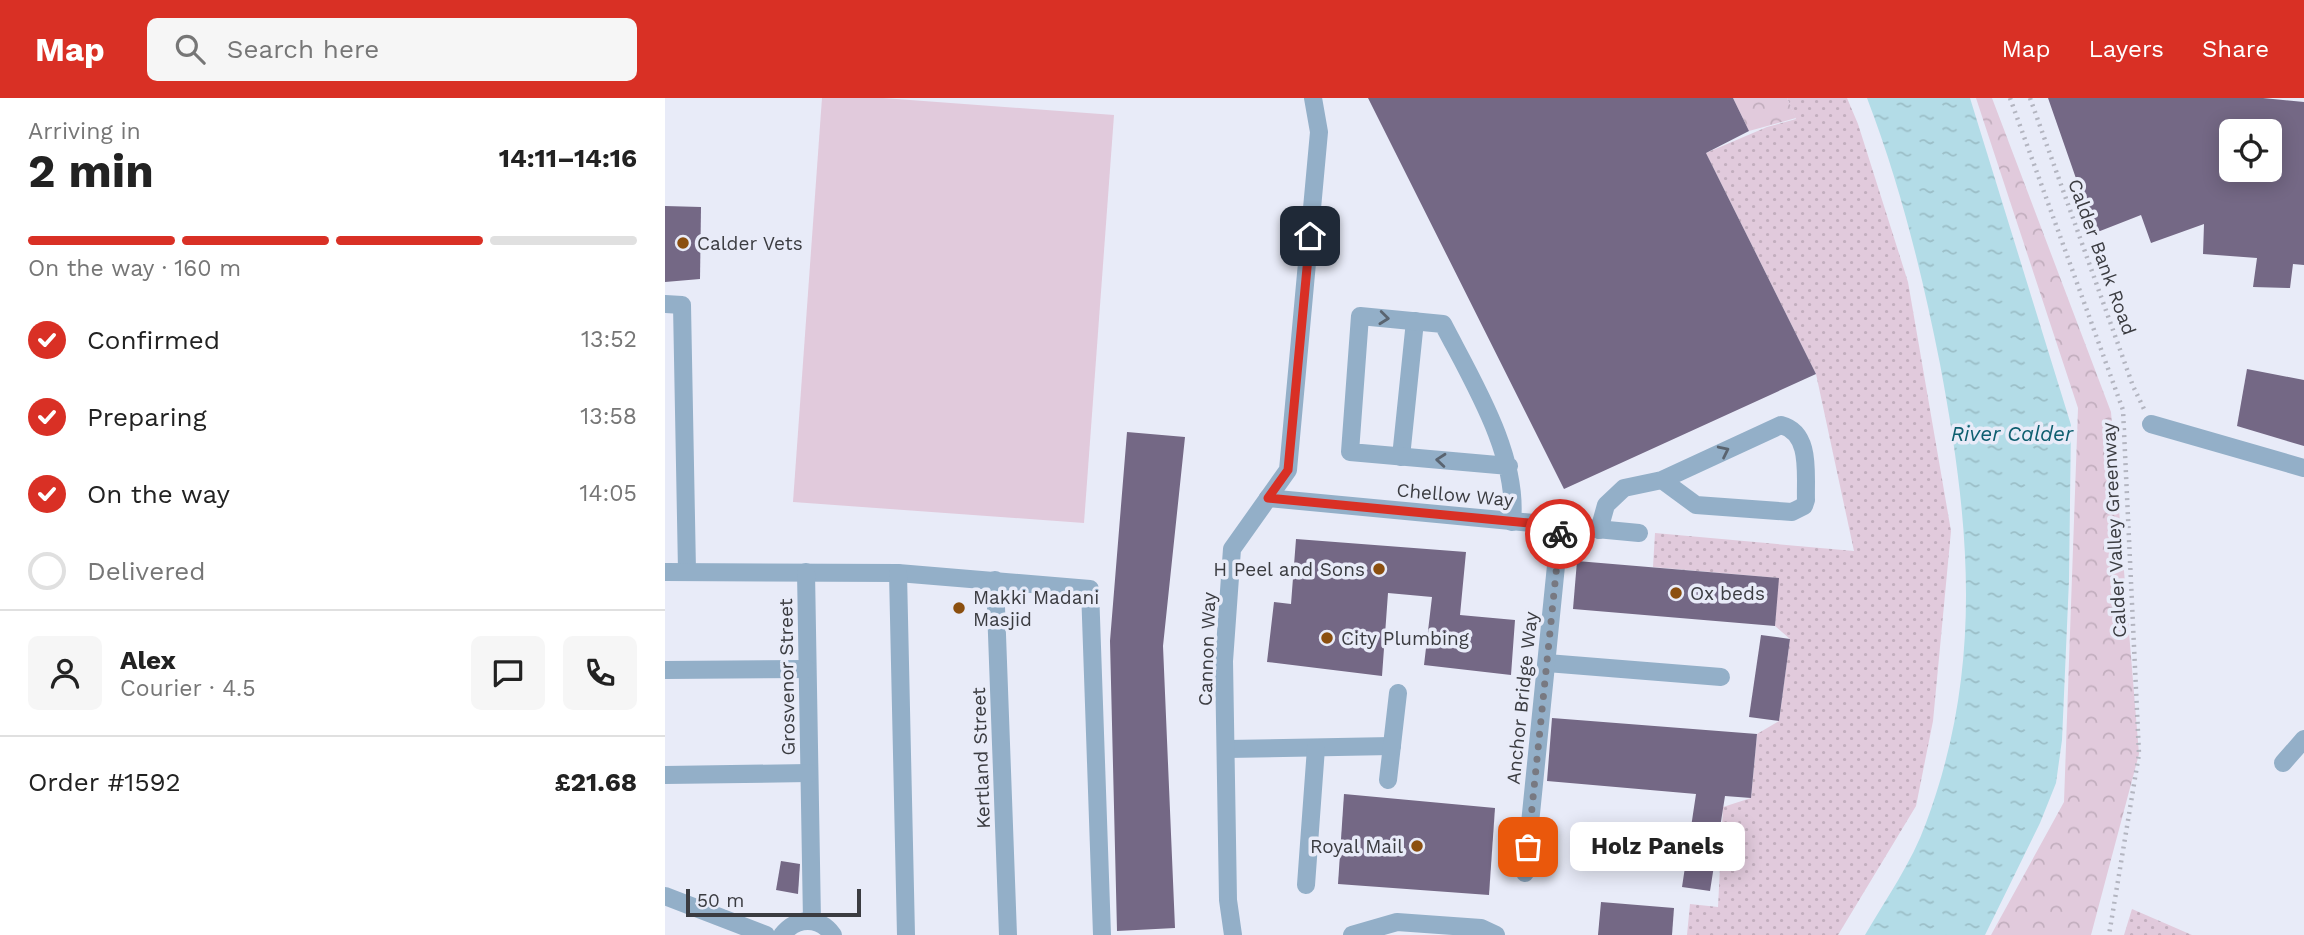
<!DOCTYPE html>
<meta charset="utf-8">
<style>
:root{--surface:#fff;--page:#f6f6f6;--text:#222;--muted:#767676;--line:#e0e0e0;--accent:#d93025}
body{margin:0;font-family:"Work Sans",sans-serif;background:var(--page);color:var(--text);height:100vh;display:flex;flex-direction:column;font-size:26px;white-space:nowrap}
*{box-sizing:border-box;margin:0}
p{font-size:23px;color:var(--muted)}
.icon{flex:none;width:38px;height:38px;fill:none;stroke:currentColor;stroke-width:2;stroke-linecap:round;stroke-linejoin:round}
.map{position:relative;flex:1;overflow:hidden}
.details{display:flex;flex-direction:column;background:var(--surface);width:665px}
.details>*{flex:none}
.controls{position:absolute;left:1554px;top:21px;display:grid;gap:14px}
.controls a{display:grid;place-items:center;width:63px;height:63px;border-radius:10px;background:var(--surface);box-shadow:0 4px 18px #0003;font-size:35px}
.scale{position:absolute;left:21px;bottom:18px;width:175px;box-sizing:border-box;padding-left:7px;border:4px solid #3b3c41;border-top:0;font-size:19px;line-height:24px;white-space:nowrap;color:#3b3c41;-webkit-text-stroke:5px #e8ebf8;paint-order:stroke}
.pin{position:absolute;display:grid;place-items:center;width:60px;height:60px;color:#fff;margin:-30px;border-radius:14px;box-shadow:0 4px 10px #0006}
.courier{position:absolute;display:grid;place-items:center;width:70px;height:70px;margin:-35px;border:5px solid #d93025;border-radius:50%;background:#fff;color:#222;box-shadow:0 2px 9px #0007}
.bubble{position:absolute;height:49px;border-radius:10px;background:var(--surface);box-shadow:0 4px 18px #0003;font-size:23px;font-weight:700;line-height:49px;text-align:center}
.headline em{font-style:normal;font-weight:700}
.headline div{display:flex;flex-direction:column-reverse}
.headline{display:flex;align-items:center;justify-content:space-between;height:119px;padding:0 28px}
h1{font-size:46px;font-weight:700;line-height:52px}
.bar{display:grid;grid-template-columns:repeat(4,1fr);gap:10px 7px;align-content:center;height:84px;padding:0 28px}
.bar i{height:9px;border-radius:5px;background:var(--line)}
.bar .current{background:var(--accent)}
.bar p{grid-column:span 4}
.line{display:flex;align-items:center;gap:18px;padding:0 28px;border-top:2px solid var(--line)}
.line div{flex:1}
.round{display:grid;place-items:center;flex:none;width:74px;height:74px;border-radius:10px;background:var(--page)}
ol{padding:0 28px;list-style:none}
li{display:flex;align-items:center;gap:21px;height:77px}
li p{margin-inline-start:auto}
li .icon{padding:7px;border-radius:50%;background:var(--accent);color:#fff;stroke-width:4}
li:last-child{color:var(--muted)}
li i{width:38px;height:38px;border:4px solid var(--line);border-radius:50%}
header{display:flex;align-items:center;gap:42px;box-sizing:border-box;height:98px;padding:0 35px;background:var(--accent);color:#fff}
header strong{font-size:33px}
nav{display:flex;gap:38px;margin-inline-start:auto;font-size:24px}
.search{width:490px;height:63px;background:var(--page);display:flex;align-items:center;gap:18px;box-sizing:border-box;padding:0 24px;border-radius:10px;color:var(--muted);font-size:26px}
main{display:flex;flex:1;min-height:0}
.map>svg:first-child{display:block}
.grass{fill:url(#grass-dots)}
.forest{fill:url(#forest-crowns)}
.pitch{fill:#e1cadc}
.water{fill:url(#water-ripples)}
.building{fill:#746885;fill-rule:evenodd}
.lines{fill:none;stroke-linecap:round;stroke-linejoin:round}
.path{stroke:#b3b5c0;stroke-width:4.5;stroke-dasharray:2 5;stroke-linecap:butt}
.minor{stroke:#93afc8;stroke-width:18}
.oneway{stroke:#5a6470}
.done{stroke:#787981;stroke-width:7;stroke-dasharray:0 12.6}
.route{stroke:#d93025;stroke-width:9}
.poi-dot{fill:#8b4f0f;stroke:#e8ebf8;stroke-width:2.5}
.labels{text-anchor:middle;dominant-baseline:central;stroke-width:7;stroke-linejoin:round;paint-order:stroke}
.poi-label{font-size:19px;fill:#3b3c41;stroke:#e8ebf8;text-anchor:start}
.street-label{font-size:19px;fill:#3b3c41;stroke:#e8ebf8}
.water-label{font-size:21px;font-style:italic;fill:#0d5e6f;stroke:#e8ebf8}
</style>
<header>
<strong>Map</strong>
<div class="search"><svg class="icon" aria-label="search" viewBox="0 0 24 24"><circle cx="10" cy="10" r="6"/><path d="M15 15l6 6"/></svg>Search here</div>
<nav><a>Map</a><a>Layers</a><a>Share</a></nav>
</header>
<main>
<section class="details">
<div class="headline"><div><h1>2 min</h1><p>Arriving in</p></div><em>14:11–14:16</em></div>
<div class="bar"><i class="current"></i><i class="current"></i><i class="current"></i><i></i><p>On the way · 160 m</p></div>
<ol>
<li><svg class="icon" aria-label="check" viewBox="0 0 24 24"><path d="M5 12l5 5 9-10"/></svg>Confirmed<p>13:52</p></li>
<li><svg class="icon" aria-label="check" viewBox="0 0 24 24"><path d="M5 12l5 5 9-10"/></svg>Preparing<p>13:58</p></li>
<li><svg class="icon" aria-label="check" viewBox="0 0 24 24"><path d="M5 12l5 5 9-10"/></svg>On the way<p>14:05</p></li>
<li><i></i>Delivered</li>
</ol>
<div class="line" style="height:126px"><a class="round"><svg class="icon" aria-label="person" viewBox="0 0 24 24"><circle cx="12" cy="8" r="4"/><path d="M4 21q1-7 8-7t8 7"/></svg></a><div><b>Alex</b><p>Courier · 4.5</p></div><a class="round"><svg class="icon" aria-label="chat" viewBox="0 0 24 24"><path d="M4 5h16v11H9l-5 4z"/></svg></a><a class="round"><svg class="icon" aria-label="phone" viewBox="0 0 24 24"><path d="M5 4h4l2 5-3 2q2 4 5 5l2-3 5 2v4C11 20 4 13 5 4z"/></svg></a></div>
<div class="line" style="height:91px"><div>Order #1592</div><b>£21.68</b></div>
</section>
<div class="map">
<svg width="1639" height="837" viewBox="0 0 1639 837">
<defs>
<pattern id="grass-dots" width="8" height="8" patternUnits="userSpaceOnUse" patternTransform="scale(1.75)"><rect width="8" height="8" fill="#e1cadc"/><path d="M2 2h.1M6 6h.1" fill="none" stroke="#c2aebe" stroke-width="1.8" stroke-linecap="round"/></pattern>
<pattern id="forest-crowns" width="20" height="18" patternUnits="userSpaceOnUse" patternTransform="scale(1.75)"><rect width="20" height="18" fill="#e1cadc"/><path d="M2 6a3 3 0 1 1 6 0M12 15a3 3 0 1 1 6 0" fill="none" stroke="#c2aebe"/></pattern>
<pattern id="water-ripples" width="26" height="14" patternUnits="userSpaceOnUse" patternTransform="scale(1.75)"><rect width="26" height="14" fill="#b3dce7"/><path d="M2 4q2-2 4 0t4 0M15 11q2-2 4 0t4 0" fill="none" stroke="#9bbec7"/></pattern>
</defs>
<rect width="100%" height="100%" fill="#e8ebf8"/>
<!-- grass -->
<g class="grass">
<path d="M1122,0H1182L1193,26L1243,184L1286,433L1268,623L1251,708L1173,837H1022L1025,806L1053,809L1058,709L1086,700L1092,636L1114,623L1125,541L1110,528L1113,480L988,469L990,435L1189,453L1151,276L1041,55L1102,29L1131,21Z"/>
<path d="M1467,811L1527,837H1459Z"/>
</g>
<!-- forest -->
<g class="forest">
<path d="M1068,0H1122L1131,20L1084,33Z"/>
<path d="M1311,0H1327L1446,314L1474,656L1426,837H1326L1399,704L1413,310Z"/>
</g>
<!-- pitch -->
<path class="pitch" d="M157,0H218L449,17L419,425L128,404Z"/>
<!-- water -->
<path class="water" d="M1202,0H1305L1406,327L1404,482L1397,642L1391,685L1375,725L1320,837H1200C1221,801 1247,764 1261,725C1319,569 1305,426 1275,266C1257,175 1235,86 1202,0Z"/>
<!-- building -->
<g class="building">
<path d="M703,0H1068L1084,33L1041,55L1151,276L899,391Z"/>
<path d="M1383,0H1598L1639,4V167L1628,166L1625,190L1588,189L1592,160L1538,156L1539,126L1486,145L1476,117L1430,135ZM1566,33H1605V72H1566Z"/>
<path d="M0,108L36,109L35,181L0,184Z"/>
<path d="M1582,271L1639,282V348L1572,328Z"/>
<path d="M462,334L520,339L498,548L510,830L452,833L445,543Z"/>
<path d="M631,441L801,454L795,517L850,522L846,577L759,567L767,499L723,495L717,578L602,564L609,504L626,506Z"/>
<path d="M912,463L1114,480L1110,528L908,511Z"/>
<path d="M1096,537L1125,541L1114,623L1084,619Z"/>
<path d="M887,620L1092,636L1086,700L1060,698L1045,793L1017,789L1031,696L882,683Z"/>
<path d="M679,696L830,710L824,797L673,786Z"/>
<path d="M116,763L135,766L133,796L111,792Z"/>
<path d="M936,804L1009,810L1007,837H933Z"/>
</g>
<g class="lines">
<!-- path -->
<g class="path">
<path d="M1345,0L1458,312L1474,656L1444,837"/>
<path d="M1365,0L1468,288L1479,311"/>
</g>
<!-- minor -->
<g class="minor">
<path d="M0,206L17,207L22,473"/>
<path d="M1486,326L1639,370"/>
<path d="M736,359L750,223"/>
<path d="M844,368L685,354L695,218L778,226C808,284 854,358 847,424"/>
<path d="M603,400L974,435"/>
<path d="M934,432L941,407L959,390L997,382L1116,327C1147,335 1140,377 1141,402L1139,408L1127,414L1031,407L997,382"/>
<path d="M0,474L233,475L425,491L437,837"/>
<path d="M141,474L147,823"/>
<path d="M233,475L241,837"/>
<path d="M330,482L343,837"/>
<path d="M882,565L1056,579"/>
<path d="M0,572L142,571"/>
<path d="M562,651L727,648"/>
<path d="M1618,665L1639,641"/>
<path d="M0,677L144,675"/>
<path d="M723,682L733,595"/>
<path d="M860,775L895,428"/>
<path d="M641,787L651,650"/>
<path d="M0,798L101,837"/>
<path d="M117,837C131,819 154,818 168,837"/>
<path d="M568,837L563,802L559,563L567,451L623,372L654,34L648,0"/>
<path d="M687,837L732,824L816,830L831,837"/>
</g>
</g>
<!-- one-way arrows -->
<defs><path id="oneway-chevron" d="M-2-3.5L2.5 0L-2 3.5" fill="none" stroke-width="1.6" stroke-linecap="round" stroke-linejoin="round" transform="scale(1.75)"/></defs>
<g class="oneway">
<use href="#oneway-chevron" transform="translate(719 220) rotate(6)"/>
<use href="#oneway-chevron" transform="translate(1059 353) rotate(-26)"/>
<use href="#oneway-chevron" transform="translate(776 362) rotate(-175)"/>
</g>
<g class="lines">
<!-- done -->
<path class="done" d="M863,749L895,436"/>
<!-- route -->
<path class="route" d="M645,138L623,372L603,400L895,428V436"/>
</g>
<!-- markers -->
<g class="poi-dot">
<circle cx="18" cy="145" r="7"/>
<circle cx="714" cy="471" r="7"/>
<circle cx="1011" cy="495" r="7"/>
<circle cx="294" cy="510" r="7"/>
<circle cx="662" cy="540" r="7"/>
<circle cx="752" cy="748" r="7"/>
</g>
<g class="labels">
<!-- poi labels -->
<g class="poi-label">
<text x="32" y="145">Calder Vets</text>
<text x="700" y="471" text-anchor="end">H Peel and Sons</text>
<text x="1025" y="495">Ox beds</text>
<text x="308" y="499">Makki Madani<tspan x="308" dy="22">Masjid</tspan></text>
<text x="676" y="540">City Plumbing</text>
<text x="738" y="748" text-anchor="end">Royal Mail</text>
</g>
<!-- street labels -->
<g class="street-label">
<text transform="translate(1437 159) rotate(70)">Calder Bank Road</text>
<text transform="translate(790 397) rotate(5)">Chellow Way</text>
<text transform="translate(1449 432) rotate(-93)">Calder Valley Greenway</text>
<text transform="translate(542 551) rotate(-88)">Cannon Way</text>
<text transform="translate(122 579) rotate(-91)">Grosvenor Street</text>
<text transform="translate(857 600) rotate(-84)">Anchor Bridge Way</text>
<text transform="translate(316 660) rotate(-92)">Kertland Street</text>
</g>
<!-- water labels -->
<g class="water-label">
<text x="1347" y="335">River Calder</text>
</g>
</g>
</svg>
<div class="controls">
<a><svg class="icon" aria-label="locate" viewBox="0 0 24 24"><circle cx="12" cy="12" r="6"/><path d="M12 2v4M12 18v4M2 12h4M18 12h4"/></svg></a>
</div>
<div class="scale">50 m</div>
<div class="pin" style="left:863px;top:749px;background:#ea580c"><svg class="icon" aria-label="bag" viewBox="0 0 24 24"><path d="M5 8h14l-1 12H6zM9 8a3 3 0 0 1 6 0"/></svg></div>
<div class="pin" style="left:645px;top:138px;background:#1f2937"><svg class="icon" aria-label="home" viewBox="0 0 24 24"><path d="M3 11l9-7 9 7M6 9v11h12V9"/></svg></div>
<div class="courier" style="left:895px;top:436px"><svg class="icon" aria-label="bike" viewBox="0 0 24 24"><circle cx="6" cy="16" r="4"/><circle cx="18" cy="16" r="4"/><path d="M6 16l4-8h5l3 8M10 8l3 8H6M13 5h3"/></svg></div>
<div class="bubble" style="left:905px;top:724px;width:175px">Holz Panels</div>
</div>
</main>
